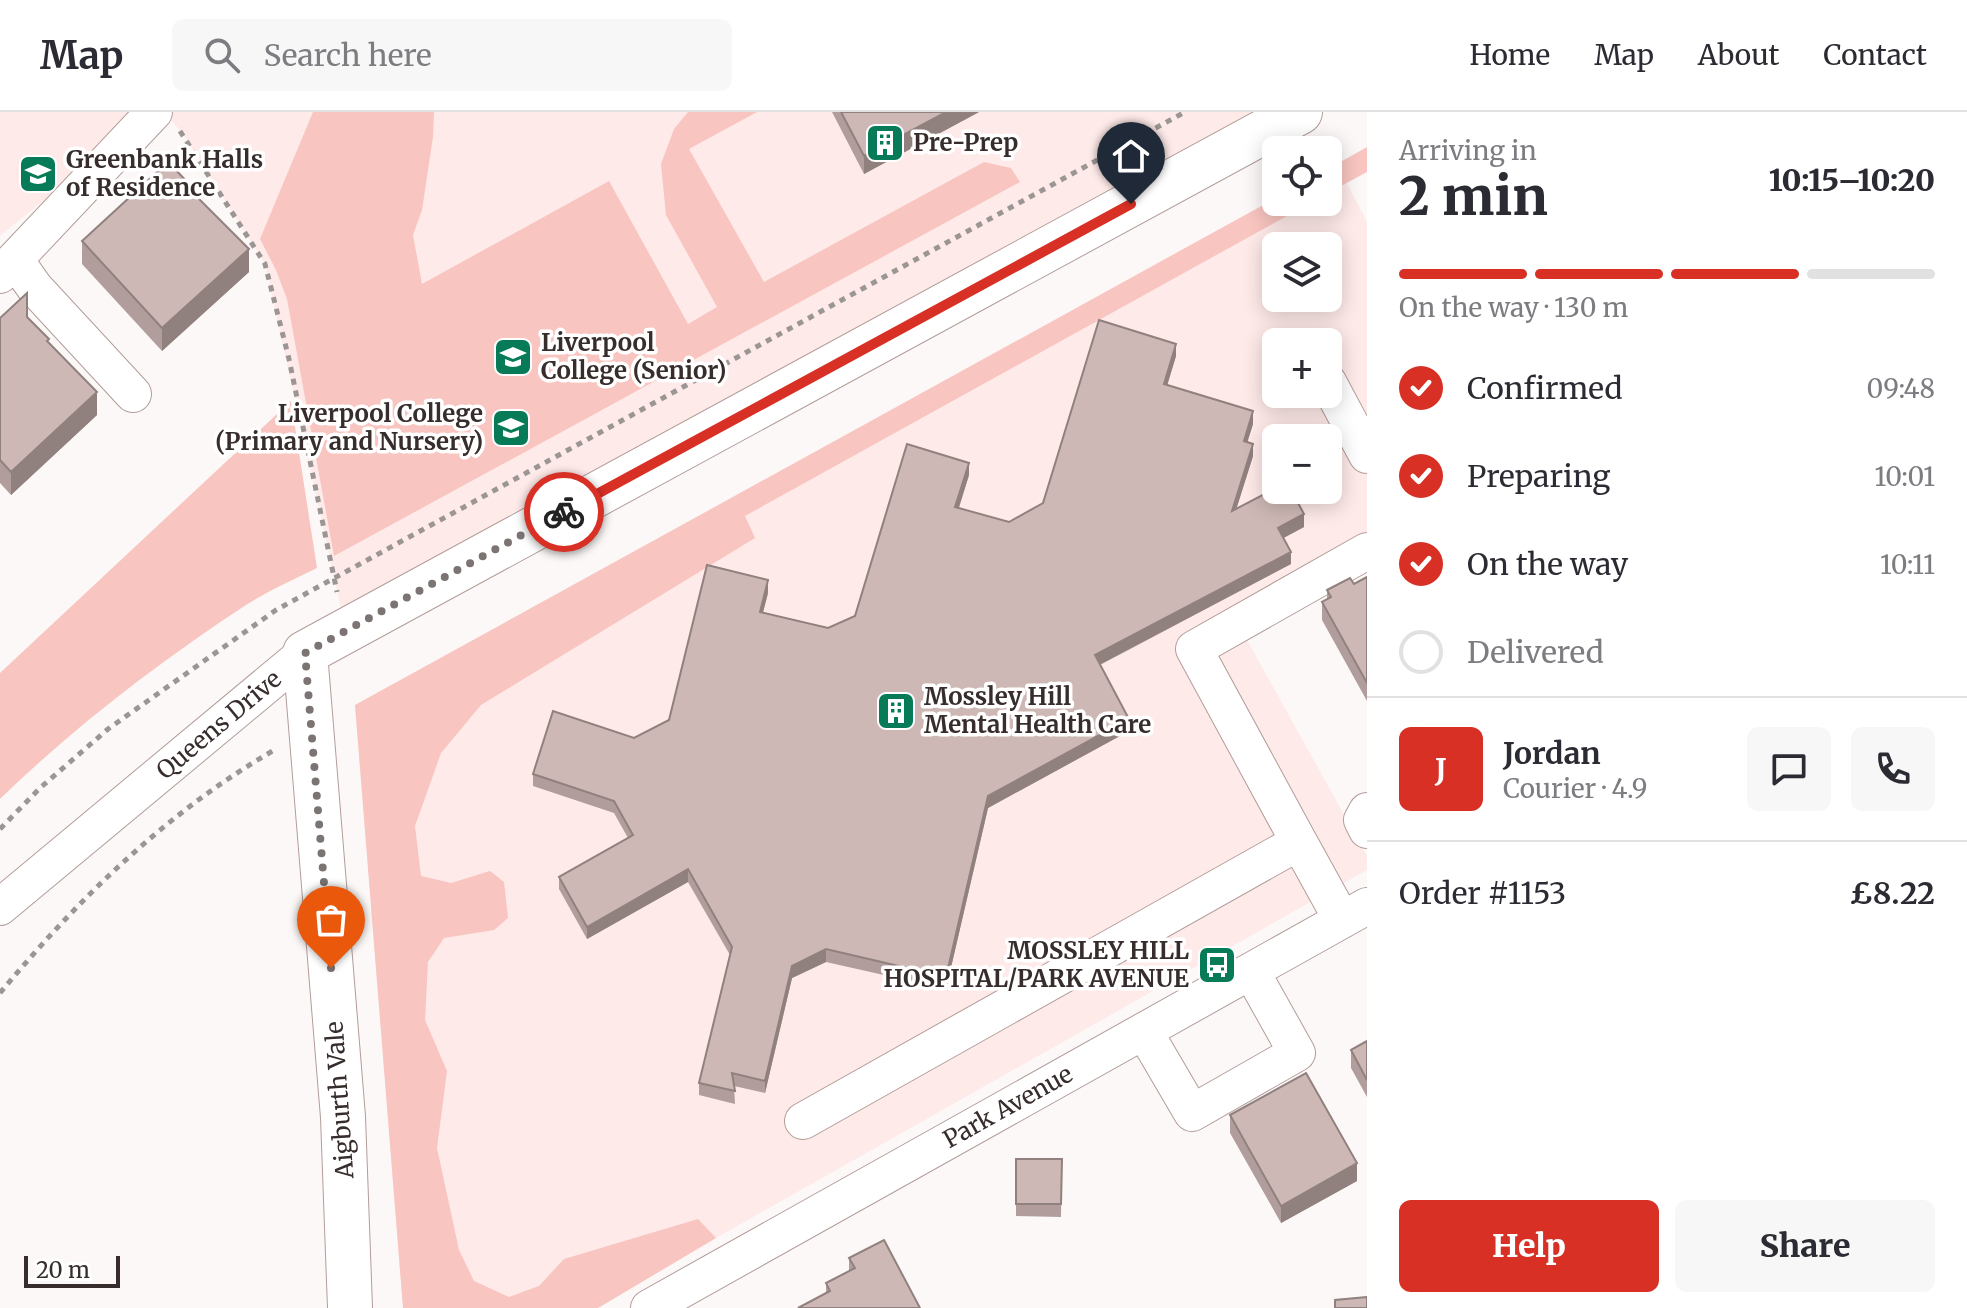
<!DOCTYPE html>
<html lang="en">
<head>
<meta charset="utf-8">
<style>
	body { margin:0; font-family:Merriweather,serif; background:#f7f7f7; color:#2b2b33; height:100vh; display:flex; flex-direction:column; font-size:30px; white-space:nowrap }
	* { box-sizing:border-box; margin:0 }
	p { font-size:26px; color:#7c7c81 }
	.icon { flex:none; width:44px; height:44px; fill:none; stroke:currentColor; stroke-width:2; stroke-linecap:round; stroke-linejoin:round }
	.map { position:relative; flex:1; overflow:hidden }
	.side { display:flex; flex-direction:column; background:#fff; width:600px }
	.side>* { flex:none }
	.tools { position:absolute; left:1262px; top:24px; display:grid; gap:16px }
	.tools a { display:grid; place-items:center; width:80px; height:80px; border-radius:12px; background:#fff; box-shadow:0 4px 20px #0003; font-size:40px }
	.scale { position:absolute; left:24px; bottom:20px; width:96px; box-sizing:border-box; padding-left:8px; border:4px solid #362d2c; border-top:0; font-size:22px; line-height:28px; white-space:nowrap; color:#362d2c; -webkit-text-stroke:6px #fff; paint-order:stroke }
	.pin { position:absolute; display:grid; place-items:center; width:68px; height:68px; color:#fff; margin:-82px -34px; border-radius:50% 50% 50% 0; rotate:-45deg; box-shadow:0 0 8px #0007 }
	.pin .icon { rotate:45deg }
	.courier { position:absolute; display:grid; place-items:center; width:80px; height:80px; margin:-40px; border:6px solid #d93025; border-radius:50%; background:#fff; color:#222; box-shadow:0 2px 10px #0007 }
	.head em { font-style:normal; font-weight:800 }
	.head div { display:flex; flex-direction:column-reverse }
	.head { display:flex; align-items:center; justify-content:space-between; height:136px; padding:0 32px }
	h1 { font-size:52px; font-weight:800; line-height:60px }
	.bar { display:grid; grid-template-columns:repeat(4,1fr); gap:12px 8px; align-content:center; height:96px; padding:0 32px }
	.bar i { height:10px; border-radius:6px; background:#e1e1e2 }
	.bar .on { background:#d93025 }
	.bar p { grid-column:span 4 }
	.line { display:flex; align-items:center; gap:20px; padding:0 32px; border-top:2px solid #e1e1e2 }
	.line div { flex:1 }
	.round { display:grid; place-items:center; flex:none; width:84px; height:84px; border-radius:12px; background:#f7f7f7 }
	ol { padding:0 32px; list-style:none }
	li { display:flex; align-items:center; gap:24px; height:88px }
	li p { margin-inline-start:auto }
	li .icon { padding:8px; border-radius:50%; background:#d93025; color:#fff; stroke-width:4 }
	li:last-child { color:#7c7c81 }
	li i { width:44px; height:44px; border:4px solid #e1e1e2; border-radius:50% }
	.button { display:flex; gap:16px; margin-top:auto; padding:16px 32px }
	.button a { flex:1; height:92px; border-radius:12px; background:#d93025; color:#fff; font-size:32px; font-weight:800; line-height:92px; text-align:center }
	.button a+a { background:#f7f7f7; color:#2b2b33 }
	header { display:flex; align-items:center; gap:48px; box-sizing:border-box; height:112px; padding:0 40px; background:#fff; border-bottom:2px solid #e1e1e2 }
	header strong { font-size:38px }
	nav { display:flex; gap:44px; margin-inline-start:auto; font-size:28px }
	.search { width:560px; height:72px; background:#f7f7f7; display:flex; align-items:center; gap:20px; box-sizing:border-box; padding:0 28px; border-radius:12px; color:#7c7c81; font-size:30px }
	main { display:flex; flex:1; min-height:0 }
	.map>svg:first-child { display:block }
	.built { fill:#feeae8; fill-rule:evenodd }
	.green { fill:#f8c5c0 }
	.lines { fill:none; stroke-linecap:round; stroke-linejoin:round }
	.minor-casing { stroke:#b29d9a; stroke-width:38 }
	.major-casing { stroke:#b29d9a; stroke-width:46 }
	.path { stroke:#9b9594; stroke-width:5; stroke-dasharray:6 6; stroke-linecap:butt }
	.minor { stroke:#fff; stroke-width:36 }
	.major { stroke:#fff; stroke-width:44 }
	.wall { fill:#b19e9c }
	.shaded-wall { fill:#90817f }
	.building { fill:#ceb8b5; stroke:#90817f; stroke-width:2 }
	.done { stroke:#7b7473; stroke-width:8; stroke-dasharray:0 14.4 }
	.route { stroke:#d93025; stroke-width:10 }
	.labels { text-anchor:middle; stroke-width:7; stroke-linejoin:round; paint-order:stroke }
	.poi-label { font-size:24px; font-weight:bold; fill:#362d2c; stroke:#fff; text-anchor:start }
	.street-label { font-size:24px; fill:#362d2c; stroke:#fff }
</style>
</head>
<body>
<header>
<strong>Map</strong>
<div class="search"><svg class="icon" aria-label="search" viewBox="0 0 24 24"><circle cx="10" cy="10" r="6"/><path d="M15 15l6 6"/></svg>Search here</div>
<nav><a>Home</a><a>Map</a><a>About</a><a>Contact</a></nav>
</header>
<main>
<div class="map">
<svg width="1367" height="1196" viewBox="0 0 1367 1196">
	<rect width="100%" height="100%" fill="#fcf8f7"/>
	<path class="built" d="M 0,0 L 152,0 L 0,124 Z
		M 164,0 L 1300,0 L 346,519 L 265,152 L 183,22 Z
		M 1337,52 L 1367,110 L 1367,459 L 1247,528 L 1367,744 L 1367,758 L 716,1126 L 598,1196 L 403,1196 L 355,593 L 1276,86 L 1276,90 L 1328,90 L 1328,57 ZM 1276,134 L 1328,134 L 1328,186 L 1276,186 ZM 1276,230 L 1328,230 L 1328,282 L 1276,282 ZM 1276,326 L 1328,326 L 1328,378 L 1276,378 Z"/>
	<path class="green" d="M 313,0 L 434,0 L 433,25 L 422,98 L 413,123 L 422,172 L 609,69 L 688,212 L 717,195 L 666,103 L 661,52 L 674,17 L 688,0 L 757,0 L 689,37 L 764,170 L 984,50 L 1011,56 L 1020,70 L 334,444 L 287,187 L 276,158 L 260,127 Z
		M 1367,35 L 1367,60 L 1328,81 L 1328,57 Z
		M 1276,86 L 1276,90 L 1312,90 L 745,404 L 755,426 L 481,593 L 441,641 L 415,714 L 421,764 L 451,771 L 490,759 L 504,770 L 508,806 L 494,818 L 444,826 L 428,850 L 425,908 L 447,959 L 437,1036 L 459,1138 L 474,1169 L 509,1185 L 539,1174 L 564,1147 L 698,1107 L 716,1126 L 598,1196 L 403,1196 L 355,593 Z
		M 291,289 L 317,456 C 293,468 268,479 246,493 C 159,550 74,615 0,687 L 0,561 Z"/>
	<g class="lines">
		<g class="minor-casing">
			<path id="minor" d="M 16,149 L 35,176 L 133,282
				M 0,163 L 154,0
				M 1328,270 L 1367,343
				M 1367,699 L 1362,708 L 1367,718
				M 1299,730 L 1194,537 L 1367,439
				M 0,795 L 305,541
				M 1144,919 L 1192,1001 L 1297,941 L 1251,859
				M 803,1009 L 1299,730 L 1342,808
				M 649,1196 L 1367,794"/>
		</g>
		<g class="major-casing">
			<path id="major" d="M 350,1196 L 343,1005 L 305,541 L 1300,0"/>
		</g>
		<path class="path" d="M 180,19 L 265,152 L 289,247 L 337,480
			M 0,717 L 40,676 L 108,617 L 276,498 L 1185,0
			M 0,881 C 79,786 168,699 276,637"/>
		<use href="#minor" class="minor"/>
		<use href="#major" class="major"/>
	</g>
	<path class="wall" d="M 832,0 L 979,0 L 864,62 Z
		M 201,88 L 249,160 L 162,239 L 82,152 L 82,129 Z
		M 27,205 L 49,232 L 97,303 L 11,383 L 0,371 L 0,206 Z
		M 1176,244 L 1167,273 L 1253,312 L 1247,330 L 1253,344 L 1236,397 L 1304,415 L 1283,426 L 1291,452 L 1100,553 L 1129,619 L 988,696 L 946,877 L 826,850 L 792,866 L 765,981 L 734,974 L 735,992 L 699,983 L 699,971 L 730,843 L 688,770 L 587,827 L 559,777 L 559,765 L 628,726 L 614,701 L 533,674 L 533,662 L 634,626 L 669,608 L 768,481 L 763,500 L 828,516 L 855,504 L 969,363 L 959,396 L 1009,410 L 1043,391 Z
		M 1367,465 L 1367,589 L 1322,508 L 1322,490 L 1327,487 L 1327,478 L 1354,472 Z
		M 1367,929 L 1367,985 L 1351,956 L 1351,938 Z
		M 1230,1003 L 1357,1069 L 1281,1111 L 1230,1021 Z
		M 1016,1047 L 1062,1047 L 1061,1105 L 1016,1104 Z
		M 849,1146 L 920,1196 L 826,1181 L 826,1171 L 849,1159 Z"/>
	<path class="shaded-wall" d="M 946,0 L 979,0 L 864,62 L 864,44 Z
		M 249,137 L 249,160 L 162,239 L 162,216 Z
		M 1176,232 L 1176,244 L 1164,284 L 1164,272 Z
		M 97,280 L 97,303 L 11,383 L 11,360 Z
		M 1253,299 L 1253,312 L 1244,341 L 1244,329 Z
		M 1253,332 L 1253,344 L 1232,411 L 1232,399 Z
		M 969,351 L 969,363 L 955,407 L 955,395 Z
		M 1304,402 L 1304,415 L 1278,429 L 1278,416 Z
		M 1291,440 L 1291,452 L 1095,555 L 1095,543 Z
		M 768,468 L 768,481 L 760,512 L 760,500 Z
		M 1129,607 L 1129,619 L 988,696 L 946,877 L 946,865 L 988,684 Z
		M 688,757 L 688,770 L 587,827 L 587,815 Z
		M 826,837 L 826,850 L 792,866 L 765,981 L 765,969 L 792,854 Z
		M 1357,1051 L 1357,1069 L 1281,1111 L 1281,1094 Z"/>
	<path class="building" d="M 841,0 L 946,0 L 864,44 Z
		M 168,50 L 201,84 L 198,86 L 249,137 L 162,216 L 82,129 Z
		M 27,181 L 27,205 L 49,227 L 47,229 L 97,280 L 11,360 L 0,348 L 0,206 Z
		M 1099,208 L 1176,232 L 1164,272 L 1253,299 L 1244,329 L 1253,332 L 1232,399 L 1276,376 L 1276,378 L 1291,378 L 1304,402 L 1278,416 L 1291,440 L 1095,543 L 1129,607 L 988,684 L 946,865 L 826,837 L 792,854 L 765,969 L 732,961 L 735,979 L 699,971 L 732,835 L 688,757 L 587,815 L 559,765 L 633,723 L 614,689 L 533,662 L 553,599 L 634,626 L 669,608 L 707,453 L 768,468 L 760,500 L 828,516 L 855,504 L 907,332 L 969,351 L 955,395 L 1009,410 L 1043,391 Z
		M 1367,465 L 1367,571 L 1322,490 L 1331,485 L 1327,478 L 1350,466 L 1354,472 Z
		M 1367,929 L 1367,968 L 1351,938 Z
		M 1306,961 L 1357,1051 L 1281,1094 L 1230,1003 Z
		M 1016,1047 L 1062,1047 L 1061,1092 L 1016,1092 Z
		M 884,1128 L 920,1196 L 798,1196 L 830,1179 L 826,1171 L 855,1156 L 849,1146 Z
		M 1367,1185 L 1367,1196 L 1335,1196 L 1335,1188 Z"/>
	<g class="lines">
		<path class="done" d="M 331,856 L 305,541 L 564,400"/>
		<path class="route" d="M 564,400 L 1131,92"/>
	</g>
	<defs>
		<g id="building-square" transform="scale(2)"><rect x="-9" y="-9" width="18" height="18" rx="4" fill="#077b57" stroke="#fff"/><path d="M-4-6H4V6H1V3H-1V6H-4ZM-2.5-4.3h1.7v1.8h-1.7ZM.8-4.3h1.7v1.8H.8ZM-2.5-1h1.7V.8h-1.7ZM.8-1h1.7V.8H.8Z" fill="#fff"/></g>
		<g id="university-square" transform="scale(2)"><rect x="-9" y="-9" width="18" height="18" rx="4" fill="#077b57" stroke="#fff"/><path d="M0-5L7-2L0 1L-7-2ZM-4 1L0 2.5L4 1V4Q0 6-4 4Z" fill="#fff"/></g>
		<g id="school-square" transform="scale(2)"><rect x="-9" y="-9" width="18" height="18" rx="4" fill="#077b57" stroke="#fff"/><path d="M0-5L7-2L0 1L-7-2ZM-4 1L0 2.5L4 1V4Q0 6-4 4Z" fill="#fff"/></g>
		<g id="bus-square" transform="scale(2)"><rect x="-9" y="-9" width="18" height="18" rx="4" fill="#077b57" stroke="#fff"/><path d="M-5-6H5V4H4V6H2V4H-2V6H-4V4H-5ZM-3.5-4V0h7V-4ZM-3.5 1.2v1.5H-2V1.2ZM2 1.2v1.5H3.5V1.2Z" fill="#fff"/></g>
	</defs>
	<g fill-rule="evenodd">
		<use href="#building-square" x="885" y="31"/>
		<use href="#university-square" x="38" y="62"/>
		<use href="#school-square" x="513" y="245"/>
		<use href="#school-square" x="511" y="316"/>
		<use href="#building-square" x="896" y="599"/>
		<use href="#bus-square" x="1217" y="853"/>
	</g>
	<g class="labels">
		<g class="poi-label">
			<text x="913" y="39">Pre-Prep</text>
			<text x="66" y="56">Greenbank Halls<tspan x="66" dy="28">of Residence</tspan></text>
			<text x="541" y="239">Liverpool<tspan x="541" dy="28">College (Senior)</tspan></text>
			<text x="483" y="310" text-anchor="end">Liverpool College<tspan x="483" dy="28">(Primary and Nursery)</tspan></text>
			<text x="924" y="593">Mossley Hill<tspan x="924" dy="28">Mental Health Care</tspan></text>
			<text x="1189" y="847" text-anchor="end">MOSSLEY HILL<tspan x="1189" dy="28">HOSPITAL/PARK AVENUE</tspan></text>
		</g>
		<g class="street-label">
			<text transform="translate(219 613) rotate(-40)" y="8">Queens Drive</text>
			<text transform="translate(340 988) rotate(-94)" y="8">Aigburth Vale</text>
			<text transform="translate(1008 995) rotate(-29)" y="8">Park Avenue</text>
		</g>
	</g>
</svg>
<div class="tools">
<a><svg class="icon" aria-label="locate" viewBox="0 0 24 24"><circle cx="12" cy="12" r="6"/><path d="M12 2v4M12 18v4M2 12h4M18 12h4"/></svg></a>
<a><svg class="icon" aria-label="layers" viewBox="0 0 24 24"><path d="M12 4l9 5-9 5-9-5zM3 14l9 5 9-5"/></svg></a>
<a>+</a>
<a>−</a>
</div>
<div class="scale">20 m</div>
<div class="pin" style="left:331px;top:856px;background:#ea580c"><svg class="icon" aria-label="bag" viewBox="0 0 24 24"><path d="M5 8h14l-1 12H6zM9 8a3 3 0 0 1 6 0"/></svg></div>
<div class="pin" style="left:1131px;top:92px;background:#1f2937"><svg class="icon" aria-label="home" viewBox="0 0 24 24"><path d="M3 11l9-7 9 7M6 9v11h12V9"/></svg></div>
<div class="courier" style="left:564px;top:400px"><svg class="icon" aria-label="bike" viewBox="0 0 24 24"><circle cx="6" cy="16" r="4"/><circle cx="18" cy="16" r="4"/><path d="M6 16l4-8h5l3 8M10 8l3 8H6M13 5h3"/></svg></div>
</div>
<section class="side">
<div class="head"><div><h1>2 min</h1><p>Arriving in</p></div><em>10:15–10:20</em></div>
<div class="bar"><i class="on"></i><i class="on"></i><i class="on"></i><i></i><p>On the way · 130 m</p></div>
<ol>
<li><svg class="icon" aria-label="check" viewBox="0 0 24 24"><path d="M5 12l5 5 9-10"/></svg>Confirmed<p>09:48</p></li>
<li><svg class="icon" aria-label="check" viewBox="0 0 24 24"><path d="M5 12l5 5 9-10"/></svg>Preparing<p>10:01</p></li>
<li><svg class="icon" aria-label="check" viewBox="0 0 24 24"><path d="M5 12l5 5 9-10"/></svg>On the way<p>10:11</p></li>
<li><i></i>Delivered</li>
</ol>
<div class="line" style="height:144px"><b class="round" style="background:#d93025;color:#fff">J</b><div><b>Jordan</b><p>Courier · 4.9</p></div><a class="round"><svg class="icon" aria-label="chat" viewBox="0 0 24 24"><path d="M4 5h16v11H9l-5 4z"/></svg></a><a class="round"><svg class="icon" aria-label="phone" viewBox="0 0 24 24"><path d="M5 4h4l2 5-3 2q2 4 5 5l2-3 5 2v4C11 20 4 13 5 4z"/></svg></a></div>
<div class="line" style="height:104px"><div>Order #1153</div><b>£8.22</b></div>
<div class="button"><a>Help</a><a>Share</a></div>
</section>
</main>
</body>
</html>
